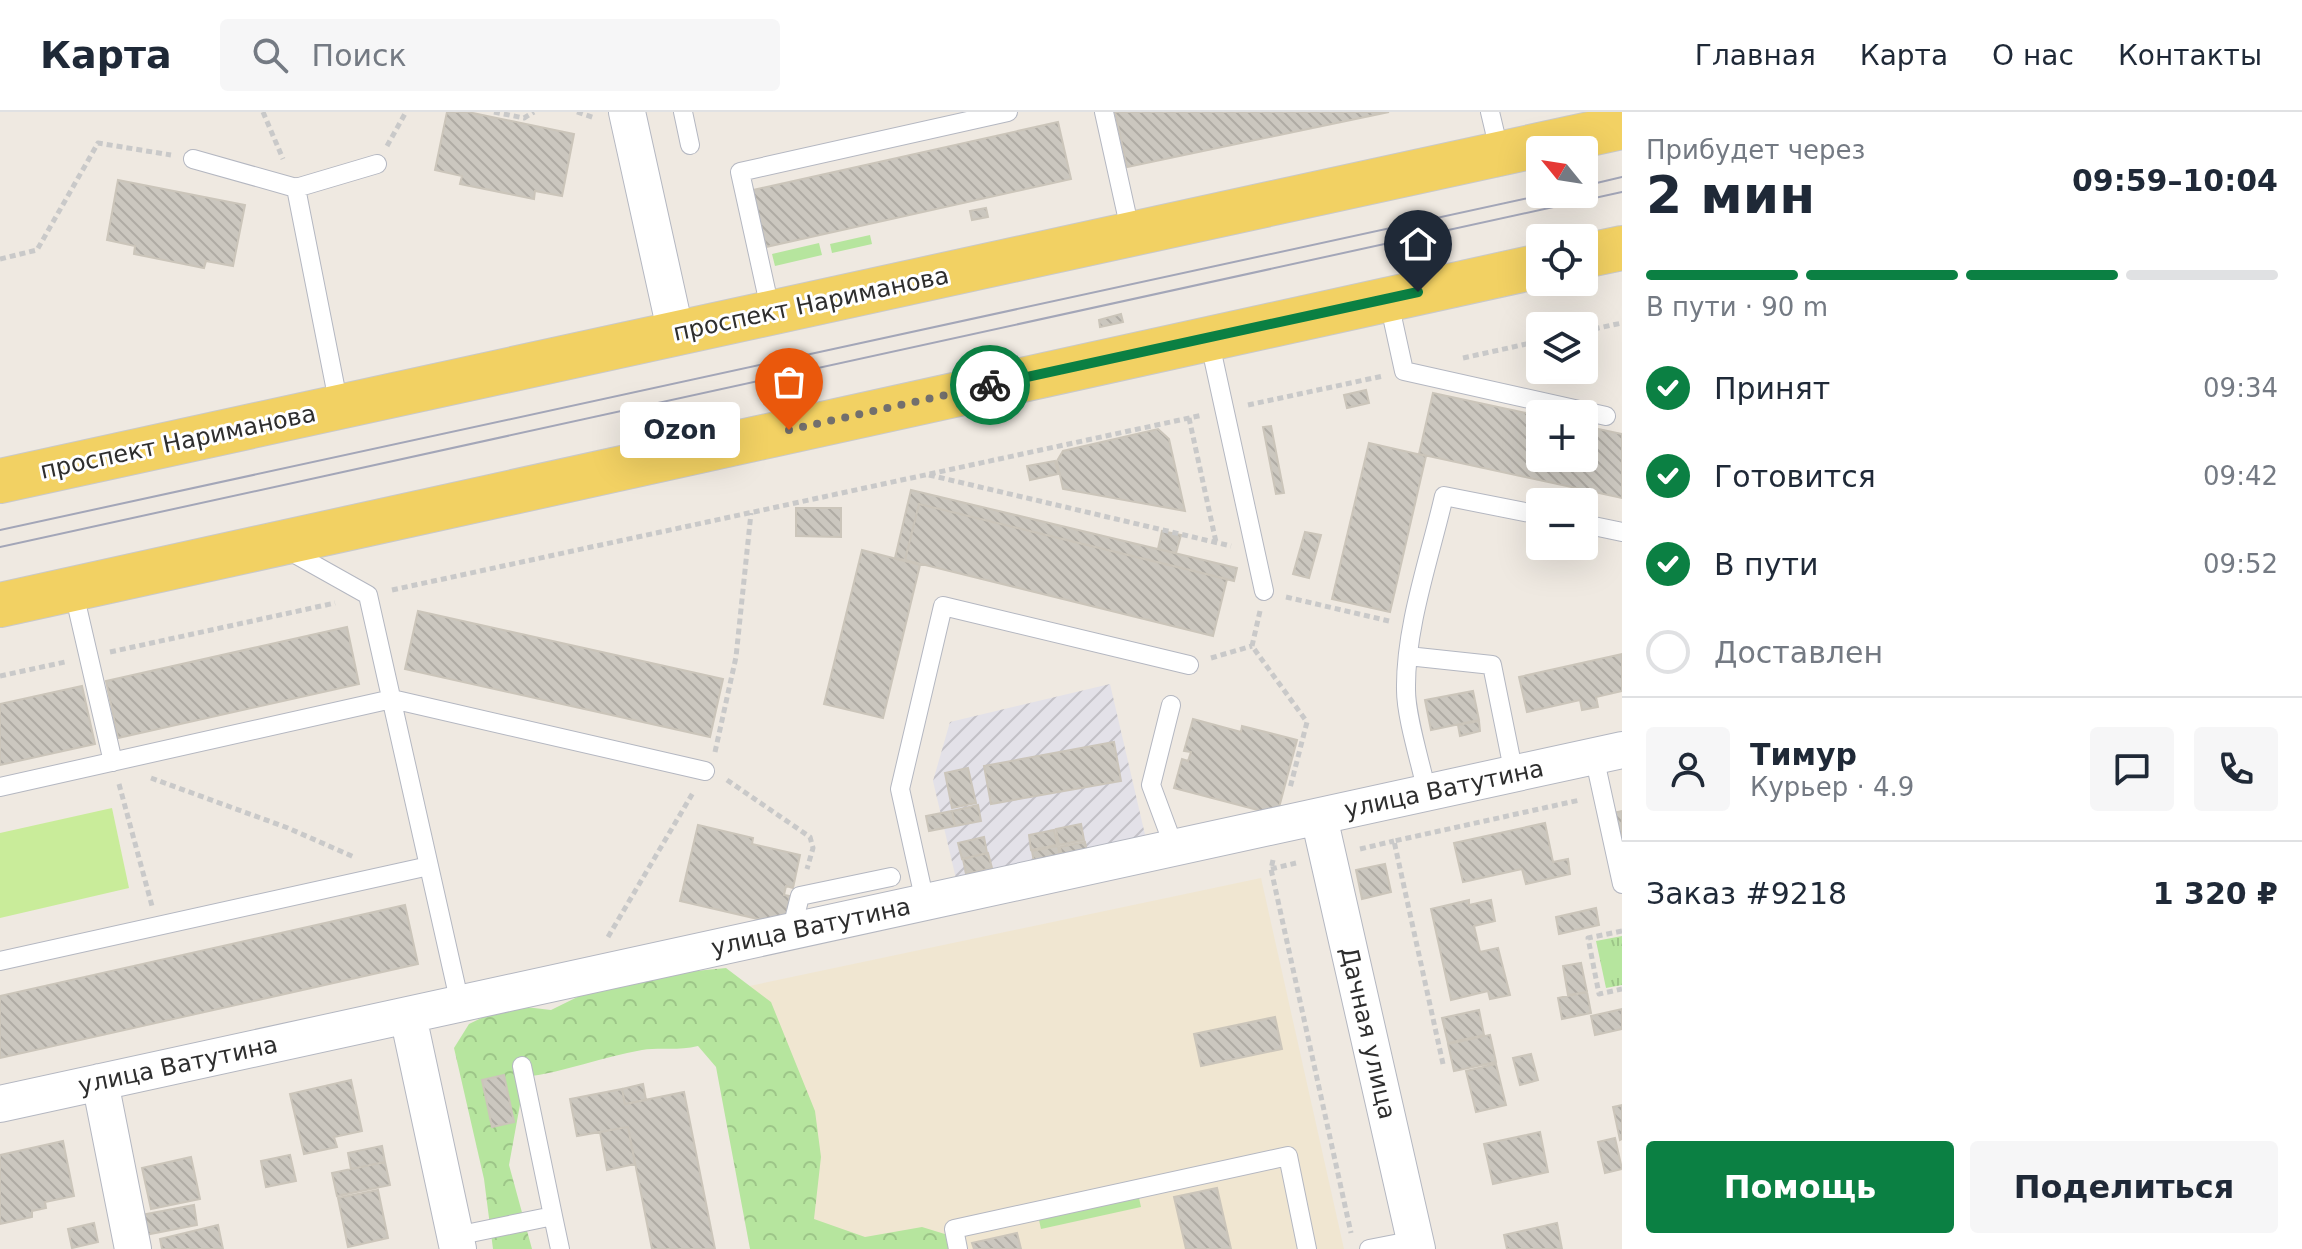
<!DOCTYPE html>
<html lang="ru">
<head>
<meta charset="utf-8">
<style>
	body { margin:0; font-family:"DejaVu Sans",sans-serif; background:#f6f6f7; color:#1f2937; height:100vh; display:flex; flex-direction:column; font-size:30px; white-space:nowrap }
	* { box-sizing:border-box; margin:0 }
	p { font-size:26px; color:#747a83 }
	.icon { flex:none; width:44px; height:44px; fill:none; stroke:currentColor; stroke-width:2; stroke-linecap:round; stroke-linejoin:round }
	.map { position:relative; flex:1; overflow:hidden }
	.sheet { display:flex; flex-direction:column; background:#fff; width:680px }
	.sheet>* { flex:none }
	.needle { width:52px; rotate:300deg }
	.tools { position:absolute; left:1526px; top:24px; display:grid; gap:16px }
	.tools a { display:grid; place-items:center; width:72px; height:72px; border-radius:8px; background:#fff; box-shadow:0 8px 32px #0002; font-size:40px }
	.pin { position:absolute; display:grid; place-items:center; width:68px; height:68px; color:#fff; margin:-82px -34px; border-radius:50% 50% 50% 0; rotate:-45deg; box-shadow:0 0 8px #0007 }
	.pin .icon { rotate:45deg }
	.courier { position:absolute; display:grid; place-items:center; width:80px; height:80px; margin:-40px; border:6px solid #0b8043; border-radius:50%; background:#fff; color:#222; box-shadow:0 2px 10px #0007 }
	.bubble { position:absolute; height:56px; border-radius:8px; background:#fff; box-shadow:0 8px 32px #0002; font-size:26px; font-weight:800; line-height:56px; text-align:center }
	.head em { font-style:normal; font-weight:800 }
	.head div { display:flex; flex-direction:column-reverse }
	.head { display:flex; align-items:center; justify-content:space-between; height:136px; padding:0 24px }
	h1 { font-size:52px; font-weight:800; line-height:60px }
	.bar { display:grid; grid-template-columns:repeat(4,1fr); gap:12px 8px; align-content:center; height:96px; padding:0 24px }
	.bar i { height:10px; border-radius:6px; background:#e0e1e3 }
	.bar .active { background:#0b8043 }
	.bar p { grid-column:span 4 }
	.line { display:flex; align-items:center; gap:20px; padding:0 24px; border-top:2px solid #e0e1e3 }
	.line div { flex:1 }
	.round { display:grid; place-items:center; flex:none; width:84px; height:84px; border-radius:8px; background:#f6f6f7 }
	ol { padding:0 24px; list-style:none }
	li { display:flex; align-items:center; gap:24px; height:88px }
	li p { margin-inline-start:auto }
	li .icon { padding:8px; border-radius:50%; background:#0b8043; color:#fff; stroke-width:4 }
	li:last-child { color:#747a83 }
	li i { width:44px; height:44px; border:4px solid #e0e1e3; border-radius:50% }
	.primary-button { display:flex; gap:16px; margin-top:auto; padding:16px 24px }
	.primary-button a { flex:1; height:92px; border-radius:8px; background:#0b8043; color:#fff; font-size:32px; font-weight:800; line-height:92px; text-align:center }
	.primary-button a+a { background:#f6f6f7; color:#1f2937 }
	header { display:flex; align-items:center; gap:48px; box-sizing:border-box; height:112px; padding:0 40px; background:#fff; border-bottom:2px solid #e0e1e3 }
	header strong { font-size:38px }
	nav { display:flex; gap:44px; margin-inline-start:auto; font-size:28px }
	.search { width:560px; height:72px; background:#f6f6f7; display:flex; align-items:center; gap:20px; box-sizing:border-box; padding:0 28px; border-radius:8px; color:#747a83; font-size:30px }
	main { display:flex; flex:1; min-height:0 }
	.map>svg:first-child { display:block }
	.industrial { fill:url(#industrial-furrows) }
	.education { fill:#f0e6d1 }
	.grass { fill:#b6e59e }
	.forest { fill:url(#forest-crowns) }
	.park { fill:url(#park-tufts) }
	.pitch { fill:#c9ec9a }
	.building { fill:url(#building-back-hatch); stroke:#cbc5ba; stroke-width:2 }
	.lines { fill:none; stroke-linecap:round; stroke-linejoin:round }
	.service-casing { stroke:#b4b7c1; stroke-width:20 }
	.minor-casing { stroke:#b4b7c1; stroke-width:38 }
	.primary-casing { stroke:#c9c9c9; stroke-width:46 }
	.path { stroke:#c9c9c9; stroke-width:5; stroke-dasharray:6 4; stroke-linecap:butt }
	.service { stroke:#fff; stroke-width:18 }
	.minor { stroke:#fff; stroke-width:36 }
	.primary { stroke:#f2d163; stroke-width:44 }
	.tram { stroke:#a3a6b8; stroke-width:2 }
	.done { stroke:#726f6d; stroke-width:8; stroke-dasharray:0 14.4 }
	.route { stroke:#0b8043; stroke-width:10 }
	.labels { text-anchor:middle; stroke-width:6; stroke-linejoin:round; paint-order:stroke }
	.street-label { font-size:24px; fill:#2e2e2e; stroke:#fff }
</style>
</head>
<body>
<header>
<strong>Карта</strong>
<div class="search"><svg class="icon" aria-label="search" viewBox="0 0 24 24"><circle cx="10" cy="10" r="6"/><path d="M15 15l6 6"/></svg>Поиск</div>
<nav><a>Главная</a><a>Карта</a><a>О нас</a><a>Контакты</a></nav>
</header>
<main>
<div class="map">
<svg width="1622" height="1137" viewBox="0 0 1622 1137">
	<defs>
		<pattern id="industrial-furrows" width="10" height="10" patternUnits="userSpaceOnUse" patternTransform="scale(2)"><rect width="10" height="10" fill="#e3e1e8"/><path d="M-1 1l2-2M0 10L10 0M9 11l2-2" fill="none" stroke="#c3c1c7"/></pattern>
		<pattern id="forest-crowns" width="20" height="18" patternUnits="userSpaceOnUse" patternTransform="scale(2)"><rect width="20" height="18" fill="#b6e59e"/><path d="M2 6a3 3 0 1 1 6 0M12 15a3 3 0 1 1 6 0" fill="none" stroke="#9dc588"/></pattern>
		<pattern id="park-tufts" width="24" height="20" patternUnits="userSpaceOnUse" patternTransform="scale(2)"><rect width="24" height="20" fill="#b6e59e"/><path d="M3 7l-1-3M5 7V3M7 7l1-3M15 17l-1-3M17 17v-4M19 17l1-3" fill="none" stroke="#9dc588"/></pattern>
		<pattern id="building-back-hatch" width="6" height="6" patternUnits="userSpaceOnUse" patternTransform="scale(2)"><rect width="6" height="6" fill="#cbc7bf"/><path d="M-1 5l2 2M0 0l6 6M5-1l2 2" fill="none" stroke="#afaba4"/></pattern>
	</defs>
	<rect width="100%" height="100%" fill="#efe9e1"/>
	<path class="industrial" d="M 1110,572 L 1146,727 L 957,771 L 933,669 L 950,610 Z"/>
	<path class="education" d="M 1261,766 L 1344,1137 L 794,1137 L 735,877 Z"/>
	<path class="grass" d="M 870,123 L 872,132 L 832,141 L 830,132 Z
		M 819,131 L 822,143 L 775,154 L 772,142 Z
		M 1139,1086 L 1141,1095 L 1041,1117 L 1039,1108 Z"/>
	<path class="forest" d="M 726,856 L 771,890 L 815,999 L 821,1045 L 814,1107 L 865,1125 L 922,1115 L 948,1123 L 954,1137 L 750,1137 L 716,955 L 698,934 C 679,939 660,935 642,938 C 602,945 565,960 525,965 L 509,1053 L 532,1137 L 493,1137 L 484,1067 L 454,936 L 469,912 L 508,893 L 551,898 L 614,867 Z"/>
	<path class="park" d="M 1622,824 L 1622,873 L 1606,876 L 1596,829 Z"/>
	<path class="pitch" d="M 112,696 L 129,776 L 0,806 L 0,721 Z"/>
	<path class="building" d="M 447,0 L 468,0 L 574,22 L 562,84 L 535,79 L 534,87 L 460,72 L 462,64 L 435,58 Z
		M 1115,0 L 1389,0 L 1127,55 Z
		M 1058,10 L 1071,67 L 766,135 L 753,78 Z
		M 118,68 L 245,93 L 233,154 L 206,149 L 204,156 L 134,142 L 135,134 L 107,128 Z
		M 986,96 L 988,105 L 972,108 L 970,99 Z
		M 1121,202 L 1123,210 L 1100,215 L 1099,208 Z
		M 1366,278 L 1369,291 L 1347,296 L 1344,283 Z
		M 1433,281 L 1540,304 L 1540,346 L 1584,346 L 1584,314 L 1622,322 L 1622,386 L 1419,342 Z
		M 1271,314 L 1284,381 L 1276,382 L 1263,315 Z
		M 1158,317 L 1169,327 L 1185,399 L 1063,377 L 1057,349 L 1063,339 Z
		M 1369,331 L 1426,344 L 1390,500 L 1332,487 Z
		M 1055,349 L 1058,362 L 1030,368 L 1027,354 Z
		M 911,378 L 1237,456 L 1234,469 L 919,392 L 905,448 L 895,446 Z
		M 919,392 L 1227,467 L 1213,524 L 905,448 Z
		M 796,396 L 841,396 L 841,425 L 796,424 Z
		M 1162,419 L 1181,423 L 1176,441 L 1158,437 Z
		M 1305,420 L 1321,423 L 1309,466 L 1293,462 Z
		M 862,438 L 920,453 L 883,606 L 824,592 Z
		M 418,499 L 723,567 L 710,625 L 405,557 Z
		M 347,515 L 359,572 L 118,626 L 106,569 Z
		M 1622,542 L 1622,579 L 1596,585 L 1598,595 L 1582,598 L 1580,588 L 1527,600 L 1519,565 Z
		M 82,574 L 95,632 L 0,653 L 0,592 Z
		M 1473,579 L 1479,608 L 1431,618 L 1425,588 Z
		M 1193,607 L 1241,620 L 1242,614 L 1297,628 L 1277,703 L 1174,676 L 1182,647 L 1188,649 L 1191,640 L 1184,639 Z
		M 1479,609 L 1480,619 L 1460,624 L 1458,613 Z
		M 1114,630 L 1121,669 L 991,692 L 984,654 Z
		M 968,656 L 976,691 L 952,696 L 945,661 Z
		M 978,693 L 981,709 L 955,714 L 952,699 Z
		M 952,699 L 955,714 L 929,719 L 926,704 Z
		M 1622,699 L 1622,745 L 1613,701 Z
		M 1545,711 L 1553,750 L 1568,747 L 1570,762 L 1526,772 L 1522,757 L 1463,770 L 1454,731 Z
		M 1081,712 L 1084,728 L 1059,733 L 1056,717 Z
		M 698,713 L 753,726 L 752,732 L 800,743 L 793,776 L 786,774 L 784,783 L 790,784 L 784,813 L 680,789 Z
		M 1054,718 L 1057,733 L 1031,738 L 1029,723 Z
		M 984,725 L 987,741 L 962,747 L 958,731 Z
		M 1085,730 L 1088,745 L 1063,750 L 1060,735 Z
		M 1058,734 L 1061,750 L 1035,755 L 1032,739 Z
		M 988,741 L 992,756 L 966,762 L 963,747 Z
		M 1385,752 L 1391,780 L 1362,787 L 1356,758 Z
		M 1469,788 L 1469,793 L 1491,788 L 1495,809 L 1474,814 L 1480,840 L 1498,836 L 1510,883 L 1490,887 L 1488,879 L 1451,888 L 1431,797 Z
		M 405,793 L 418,852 L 0,946 L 0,884 Z
		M 1596,796 L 1599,813 L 1559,822 L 1556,805 Z
		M 1581,851 L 1587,880 L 1568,883 L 1563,854 Z
		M 1587,880 L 1591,901 L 1562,907 L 1558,886 Z
		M 1622,897 L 1622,917 L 1595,923 L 1591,904 Z
		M 1479,898 L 1484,923 L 1448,931 L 1442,906 Z
		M 1275,905 L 1282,937 L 1201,954 L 1194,922 Z
		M 1490,923 L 1496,950 L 1454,959 L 1448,932 Z
		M 1531,942 L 1538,968 L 1520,973 L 1513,946 Z
		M 1496,952 L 1506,993 L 1476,1000 L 1466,959 Z
		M 504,963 L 514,1010 L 492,1015 L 482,968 Z
		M 351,968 L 362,1019 L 334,1025 L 337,1035 L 304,1042 L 290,982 Z
		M 643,972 L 646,988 L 625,992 L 622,977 Z
		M 622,977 L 625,992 L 684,980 L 715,1137 L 652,1137 L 628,1015 L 577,1024 L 570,987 Z
		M 1622,993 L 1622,1027 L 1620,1028 L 1613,995 Z
		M 628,1015 L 635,1052 L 607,1058 L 600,1020 Z
		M 1540,1020 L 1548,1060 L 1493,1072 L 1484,1032 Z
		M 1615,1026 L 1622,1057 L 1605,1061 L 1598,1030 Z
		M 63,1029 L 74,1084 L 45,1090 L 46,1096 L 32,1099 L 32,1105 L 0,1112 L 0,1043 Z
		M 382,1034 L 385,1050 L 351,1057 L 348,1041 Z
		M 290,1043 L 296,1069 L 266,1075 L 261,1049 Z
		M 191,1045 L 200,1087 L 151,1097 L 142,1056 Z
		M 385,1050 L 390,1073 L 337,1084 L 332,1061 Z
		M 1217,1076 L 1231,1137 L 1186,1137 L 1174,1085 Z
		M 378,1078 L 388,1126 L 348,1135 L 338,1086 Z
		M 194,1093 L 197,1113 L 145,1123 L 141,1103 Z
		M 94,1111 L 98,1130 L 72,1136 L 68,1117 Z
		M 1557,1111 L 1562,1137 L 1507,1137 L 1504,1123 Z
		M 218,1113 L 223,1137 L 162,1137 L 160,1127 Z
		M 1017,1121 L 1021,1137 L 974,1137 L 972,1131 Z"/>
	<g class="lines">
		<g class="service-casing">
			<path id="service" d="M 683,0 L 690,33
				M 1104,0 L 1131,122
				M 1490,0 L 1500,42
				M 193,47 L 296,76
				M 1388,186 L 1404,259 L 1606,304
				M 771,201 L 740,60 L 1008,0
				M 1209,227 L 1264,479
				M 339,294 L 296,76 L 377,52
				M 1584,412 L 1622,420
				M 286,437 L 368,483 L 460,892
				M 73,477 L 113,650
				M 1408,544 L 1492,553 L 1514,662
				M 1171,593 L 1151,673 L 1174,735
				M 1594,644 L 1622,772
				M 0,675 L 392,587 L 705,659
				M 1427,681 C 1421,652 1406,605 1406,578 C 1405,515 1430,445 1444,384 L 1540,403
				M 925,790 L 900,677 L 943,494 L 1189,553
				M 791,820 L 800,784 L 891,765
				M 0,849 L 429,754
				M 553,1104 L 560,1137
				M 456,1124 L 553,1104 L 522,954
				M 958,1137 L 954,1117 L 1288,1044 L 1307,1137
				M 1369,1137 L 1415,1128"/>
		</g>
		<g class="minor-casing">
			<path id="minor" d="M 627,0 L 676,222
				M 1319,705 L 1417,1137
				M 408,904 L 458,1137
				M 100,970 L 133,1137
				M 0,992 L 1622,638"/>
		</g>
		<g class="primary-casing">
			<path id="primary" d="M 1584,144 L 1622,136
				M 0,369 L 1622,15
				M 0,493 L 1540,154"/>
		</g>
		<path class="path" d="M 263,0 L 283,47
			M 494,0 L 524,6 L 534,0
			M 577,0 L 595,6
			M 387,34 L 406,0
			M 0,147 L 37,138 L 98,31 L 171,43
			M 1584,219 L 1622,211
			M 1463,246 L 1540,229
			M 1248,293 L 1383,264
			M 1189,306 L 1216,430
			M 929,363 L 1231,434
			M 392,478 L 1203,303
			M 1286,485 L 1389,509
			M 1260,499 L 1252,534 L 1307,610 L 1290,676
			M 110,540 L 335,491
			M 1211,546 L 1252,534
			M 0,564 L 65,550
			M 715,640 L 736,545 L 751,401
			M 151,666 L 288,716 L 354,745
			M 727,668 L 810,725 L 813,736 L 807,757
			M 119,672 L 152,794
			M 1360,737 L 1394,729
			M 1273,748 L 1271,757 L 1351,1121
			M 1271,757 L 1296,751
			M 1622,819 L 1588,826 L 1599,882 L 1622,877
			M 608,825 L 694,679
			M 1443,952 L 1394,729 L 1580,688"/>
		<use href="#service" class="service"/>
		<use href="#minor" class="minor"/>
		<use href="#primary" class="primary"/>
		<path class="tram" d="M 1584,74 L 1622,65
			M 0,418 L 1547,82
			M 0,435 L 1622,80"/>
	</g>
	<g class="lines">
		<path class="done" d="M 789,318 L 990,273"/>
		<path class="route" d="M 990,273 L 1418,180"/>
	</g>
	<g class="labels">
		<g class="street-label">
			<text transform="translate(811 192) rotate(-12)" y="8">проспект Нариманова</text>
			<text transform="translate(178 330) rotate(-12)" y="8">проспект Нариманова</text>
			<text transform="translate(1444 677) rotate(-12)" y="8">улица Ватутина</text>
			<text transform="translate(811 815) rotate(-12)" y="8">улица Ватутина</text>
			<text transform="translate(1368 921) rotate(77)" y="8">Дачная улица</text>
			<text transform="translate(178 953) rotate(-12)" y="8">улица Ватутина</text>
		</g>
	</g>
</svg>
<div class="tools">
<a><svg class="needle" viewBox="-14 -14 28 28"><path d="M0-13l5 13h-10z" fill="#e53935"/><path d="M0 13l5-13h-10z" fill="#747a83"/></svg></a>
<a><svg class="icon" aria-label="locate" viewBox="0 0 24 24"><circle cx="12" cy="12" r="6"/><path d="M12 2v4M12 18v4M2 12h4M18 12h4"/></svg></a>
<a><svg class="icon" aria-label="layers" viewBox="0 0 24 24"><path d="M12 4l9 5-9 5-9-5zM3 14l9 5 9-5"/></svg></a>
<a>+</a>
<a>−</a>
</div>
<div class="pin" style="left:789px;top:318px;background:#ea580c"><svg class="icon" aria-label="bag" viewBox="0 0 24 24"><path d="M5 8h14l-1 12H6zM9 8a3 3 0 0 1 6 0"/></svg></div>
<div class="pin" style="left:1418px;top:180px;background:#1f2937"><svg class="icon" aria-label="home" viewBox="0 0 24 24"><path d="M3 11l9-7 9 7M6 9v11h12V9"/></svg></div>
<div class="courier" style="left:990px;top:273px"><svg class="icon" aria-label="bike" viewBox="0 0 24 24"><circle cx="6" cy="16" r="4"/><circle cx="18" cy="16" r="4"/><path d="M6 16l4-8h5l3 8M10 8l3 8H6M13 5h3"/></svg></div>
<div class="bubble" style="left:620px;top:290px;width:120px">Ozon</div>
</div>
<section class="sheet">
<div class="head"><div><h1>2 мин</h1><p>Прибудет через</p></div><em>09:59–10:04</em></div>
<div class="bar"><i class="active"></i><i class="active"></i><i class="active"></i><i></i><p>В пути · 90 m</p></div>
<ol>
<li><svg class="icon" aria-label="check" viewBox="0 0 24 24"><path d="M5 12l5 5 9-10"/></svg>Принят<p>09:34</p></li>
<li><svg class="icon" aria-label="check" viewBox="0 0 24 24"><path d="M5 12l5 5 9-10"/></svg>Готовится<p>09:42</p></li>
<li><svg class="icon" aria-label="check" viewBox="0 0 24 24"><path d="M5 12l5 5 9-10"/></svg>В пути<p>09:52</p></li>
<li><i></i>Доставлен</li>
</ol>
<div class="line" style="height:144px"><a class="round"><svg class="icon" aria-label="person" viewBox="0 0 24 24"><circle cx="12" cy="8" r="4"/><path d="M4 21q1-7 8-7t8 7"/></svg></a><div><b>Тимур</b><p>Курьер · 4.9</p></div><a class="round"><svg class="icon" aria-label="chat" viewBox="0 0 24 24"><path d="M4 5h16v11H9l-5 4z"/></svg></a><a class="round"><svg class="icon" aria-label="phone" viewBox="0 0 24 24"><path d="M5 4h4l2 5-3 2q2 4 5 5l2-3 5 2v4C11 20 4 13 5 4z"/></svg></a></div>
<div class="line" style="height:104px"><div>Заказ #9218</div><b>1 320 ₽</b></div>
<div class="primary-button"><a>Помощь</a><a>Поделиться</a></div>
</section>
</main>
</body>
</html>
